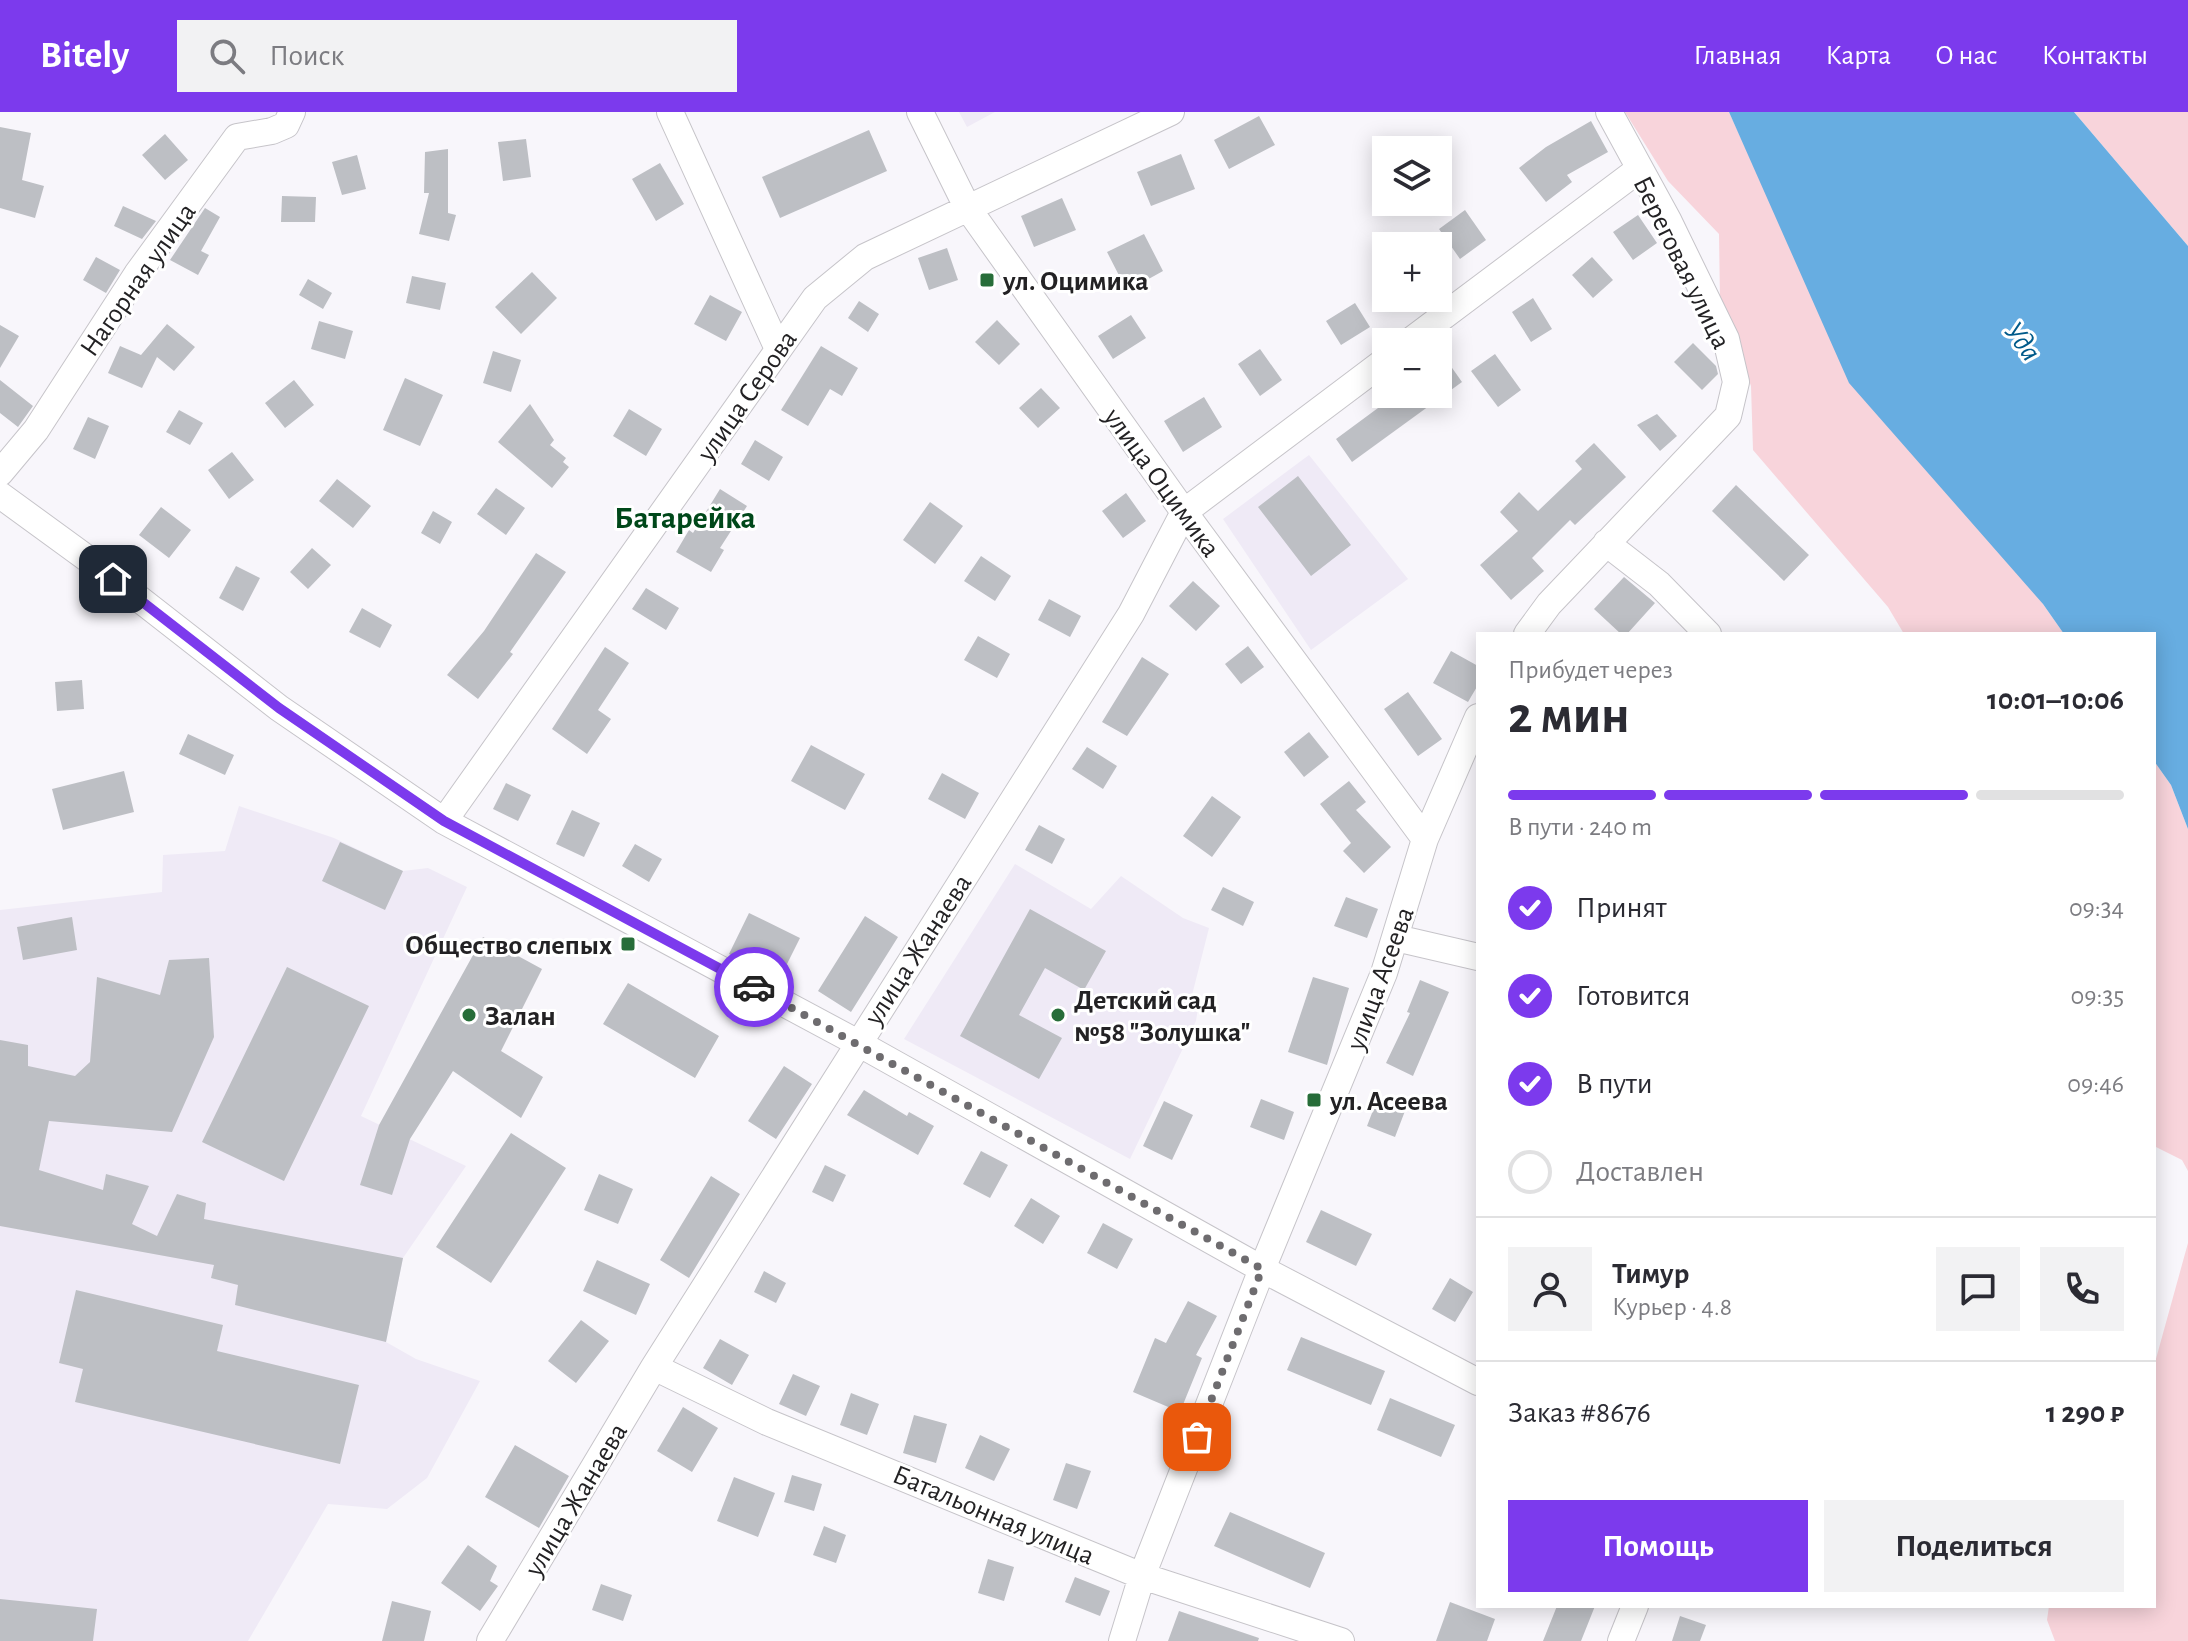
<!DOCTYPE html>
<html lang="ru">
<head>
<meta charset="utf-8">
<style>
	body { margin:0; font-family:"Alegreya Sans",sans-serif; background:#f2f2f3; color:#2b2b33; height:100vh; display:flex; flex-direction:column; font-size:30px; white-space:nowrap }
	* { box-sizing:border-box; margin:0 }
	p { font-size:26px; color:#7c7c81 }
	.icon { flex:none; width:44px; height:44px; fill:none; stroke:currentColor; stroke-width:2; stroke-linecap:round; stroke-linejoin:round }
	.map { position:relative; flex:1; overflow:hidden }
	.side { position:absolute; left:1476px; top:520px; width:680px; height:976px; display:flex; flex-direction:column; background:#fff; border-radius:0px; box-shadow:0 4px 20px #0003 }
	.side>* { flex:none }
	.buttons { position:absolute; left:1372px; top:24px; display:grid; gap:16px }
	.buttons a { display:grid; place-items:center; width:80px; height:80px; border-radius:0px; background:#fff; box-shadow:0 4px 20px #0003; font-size:40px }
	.pin { position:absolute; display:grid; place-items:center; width:68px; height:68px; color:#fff; margin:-34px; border-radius:16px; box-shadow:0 4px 12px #0006 }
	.courier { position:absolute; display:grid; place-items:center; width:80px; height:80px; margin:-40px; border:6px solid #7c3aed; border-radius:50%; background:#fff; color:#222; box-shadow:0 2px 10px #0007 }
	.summary em { font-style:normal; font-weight:700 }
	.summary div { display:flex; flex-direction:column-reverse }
	.summary { display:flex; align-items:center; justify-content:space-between; height:136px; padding:0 32px }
	h1 { font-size:52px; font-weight:700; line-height:60px }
	.bar { display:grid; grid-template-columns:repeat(4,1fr); gap:12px 8px; align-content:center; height:96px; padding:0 32px }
	.bar i { height:10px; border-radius:6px; background:#e1e1e2 }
	.bar .current { background:#7c3aed }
	.bar p { grid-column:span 4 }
	.line { display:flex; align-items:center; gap:20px; padding:0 32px; border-top:2px solid #e1e1e2 }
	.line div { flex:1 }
	.round { display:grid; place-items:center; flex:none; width:84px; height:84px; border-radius:0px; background:#f2f2f3 }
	ol { padding:0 32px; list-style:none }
	li { display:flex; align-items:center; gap:24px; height:88px }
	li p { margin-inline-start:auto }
	li .icon { padding:8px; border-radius:50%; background:#7c3aed; color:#fff; stroke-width:4 }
	li:last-child { color:#7c7c81 }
	li i { width:44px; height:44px; border:4px solid #e1e1e2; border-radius:50% }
	.action { display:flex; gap:16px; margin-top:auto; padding:16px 32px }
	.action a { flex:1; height:92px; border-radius:0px; background:#7c3aed; color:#fff; font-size:32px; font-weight:700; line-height:92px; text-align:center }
	.action a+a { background:#f2f2f3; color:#2b2b33 }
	header { display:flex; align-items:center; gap:48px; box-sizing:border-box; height:112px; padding:0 40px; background:#7c3aed; color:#fff }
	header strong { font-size:38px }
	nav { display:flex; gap:44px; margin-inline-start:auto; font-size:28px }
	.search { width:560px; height:72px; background:#f2f2f3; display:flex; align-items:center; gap:20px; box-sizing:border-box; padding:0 28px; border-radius:0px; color:#7c7c81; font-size:30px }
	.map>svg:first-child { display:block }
	.built { fill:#efeaf6 }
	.green { fill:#f8d4db }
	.water { fill:#67ade1 }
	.building { fill:#bdbfc4 }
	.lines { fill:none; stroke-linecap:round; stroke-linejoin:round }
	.minor-casing { stroke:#c6c4c9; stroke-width:28 }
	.minor { stroke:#fff; stroke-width:26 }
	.done { stroke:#6e6c6f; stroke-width:8; stroke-dasharray:0 14.4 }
	.route { stroke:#7c3aed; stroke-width:10 }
	.poi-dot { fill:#276d39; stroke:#fff; stroke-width:3 }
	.labels { text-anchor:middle; stroke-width:6; stroke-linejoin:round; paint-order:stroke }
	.street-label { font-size:28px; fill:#232224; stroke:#fff }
	.poi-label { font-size:28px; font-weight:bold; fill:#232224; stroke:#fff; text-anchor:start }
	.water-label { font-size:30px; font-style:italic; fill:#005a8a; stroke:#fff }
	.quarter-label { font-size:32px; font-weight:bold; fill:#00481a; stroke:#fff }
</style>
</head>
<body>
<header>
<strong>Bitely</strong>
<div class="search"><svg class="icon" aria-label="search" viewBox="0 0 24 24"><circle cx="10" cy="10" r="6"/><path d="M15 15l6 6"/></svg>Поиск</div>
<nav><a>Главная</a><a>Карта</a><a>О нас</a><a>Контакты</a></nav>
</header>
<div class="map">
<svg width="2188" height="1529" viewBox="0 0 2188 1529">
	<rect width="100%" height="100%" fill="#f8f6fb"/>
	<path class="built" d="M 959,0 L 995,0 L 967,15 Z
		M 1309,343 L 1408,467 L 1311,538 L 1223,407 Z
		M 239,694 L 334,726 L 403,759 L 428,756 L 467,775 L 361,1004 L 466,1054 L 403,1146 L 386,1230 L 416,1247 L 480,1269 L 427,1366 L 387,1397 L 328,1392 L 248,1529 L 0,1529 L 0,798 L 162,780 L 163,743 L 225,739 Z
		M 1015,752 L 1091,797 L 1121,764 L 1183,806 L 1209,816 L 1189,895 L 1198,896 L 1196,909 L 1130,1047 L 904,927 Z"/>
	<path class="green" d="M 1625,0 L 1729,0 L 1786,125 L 2064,522 L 1904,522 L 1888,495 L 1753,338 L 1751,274 L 1720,189 L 1719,122 L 1668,69 Z
		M 2074,0 L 2188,0 L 2188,134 Z
		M 2154,649 L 2171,673 L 2188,717 L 2188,1059 L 2182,1048 L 2154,1034 Z
		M 2188,1131 L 2188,1529 L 2055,1529 L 2047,1508 L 2049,1494 L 2154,1494 L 2154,1254 Z"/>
	<path class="water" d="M 1729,0 L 2074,0 L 2188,134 L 2188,717 L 2171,673 L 2154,649 L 2154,522 L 2064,522 L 2043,492 L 1849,271 Z"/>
	<path class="building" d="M 1259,4 L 1275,33 L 1229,57 L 1214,28 Z
		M 1591,9 L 1608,40 L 1567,63 L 1572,70 L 1546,90 L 1519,56 L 1546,35 Z
		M 0,15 L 31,21 L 22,68 L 44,74 L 35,106 L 0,96 Z
		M 869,18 L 887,59 L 780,106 L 762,65 Z
		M 165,22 L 188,48 L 165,68 L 142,43 Z
		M 526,27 L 531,65 L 503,69 L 498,30 Z
		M 448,37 L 448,101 L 456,103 L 449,129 L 419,122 L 429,81 L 424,81 L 425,40 Z
		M 1181,42 L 1195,77 L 1151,94 L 1137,60 Z
		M 357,43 L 366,77 L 342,83 L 332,50 Z
		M 660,51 L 684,92 L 656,109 L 632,67 Z
		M 282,84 L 316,85 L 315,110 L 281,110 Z
		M 1062,86 L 1076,118 L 1034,135 L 1021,104 Z
		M 123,94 L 156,109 L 142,127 L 114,114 Z
		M 205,96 L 220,105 L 201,139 L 209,143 L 198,163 L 170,148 Z
		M 1465,98 L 1486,128 L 1460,147 L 1439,117 Z
		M 1638,103 L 1657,131 L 1633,148 L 1613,120 Z
		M 1144,122 L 1163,159 L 1127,179 L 1107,140 Z
		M 947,136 L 958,168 L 929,178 L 918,146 Z
		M 96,145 L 120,158 L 106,181 L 83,168 Z
		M 1592,145 L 1613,168 L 1593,186 L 1572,163 Z
		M 532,160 L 557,186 L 521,222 L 495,195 Z
		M 412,164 L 446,171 L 440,198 L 406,191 Z
		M 308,167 L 332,181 L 323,197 L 299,183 Z
		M 710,183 L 742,200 L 726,229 L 694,212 Z
		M 1533,186 L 1552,217 L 1531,230 L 1512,200 Z
		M 859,189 L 879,202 L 868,220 L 848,206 Z
		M 1355,191 L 1370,215 L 1341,233 L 1326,209 Z
		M 1131,203 L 1146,226 L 1113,247 L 1098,224 Z
		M 997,208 L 1020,232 L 999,253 L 975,230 Z
		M 319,209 L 353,219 L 345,247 L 311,237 Z
		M 167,212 L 195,235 L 174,259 L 157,245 L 142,276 L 108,261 L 120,234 L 141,243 Z
		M 0,213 L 19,224 L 0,256 Z
		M 1693,231 L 1716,254 L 1718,262 L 1702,278 L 1674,250 Z
		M 821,234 L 858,256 L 842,284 L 830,277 L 808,314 L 781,298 Z
		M 1438,236 L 1462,270 L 1352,350 L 1336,327 L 1397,282 L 1438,282 Z
		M 1260,237 L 1282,268 L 1260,284 L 1238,252 Z
		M 493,239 L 521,248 L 511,280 L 483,271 Z
		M 1495,242 L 1521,278 L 1498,295 L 1471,259 Z
		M 405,266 L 443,283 L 420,334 L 383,318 Z
		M 0,268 L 33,294 L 18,315 L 0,301 Z
		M 294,268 L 314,293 L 285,316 L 265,291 Z
		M 1041,276 L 1060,296 L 1038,316 L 1019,296 Z
		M 1204,285 L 1222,315 L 1183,340 L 1164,309 Z
		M 530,292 L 554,328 L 550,333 L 566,346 L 563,350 L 569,355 L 552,376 L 498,330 Z
		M 629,297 L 662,317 L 646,344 L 613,324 Z
		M 179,298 L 203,311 L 190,333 L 166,320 Z
		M 1657,302 L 1677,324 L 1660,339 L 1637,313 Z
		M 88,305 L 109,314 L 95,347 L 73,337 Z
		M 755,328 L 783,345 L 769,369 L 741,352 Z
		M 1594,331 L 1626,365 L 1575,413 L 1570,408 L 1532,446 L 1544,459 L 1511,488 L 1480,453 L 1518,419 L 1500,400 L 1519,380 L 1538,399 L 1582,357 L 1575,349 Z
		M 232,340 L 254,368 L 229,387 L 208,358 Z
		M 1298,364 L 1351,433 L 1311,464 L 1258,395 Z
		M 337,367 L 371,394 L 353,416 L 319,389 Z
		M 1736,373 L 1809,443 L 1784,469 L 1712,399 Z
		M 496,376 L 525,396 L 506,423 L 477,402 Z
		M 720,377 L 747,394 L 720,436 L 724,438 L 711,460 L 676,440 L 689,418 L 693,421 Z
		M 1126,381 L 1146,409 L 1123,426 L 1102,399 Z
		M 930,390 L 963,414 L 935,452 L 903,428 Z
		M 161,395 L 191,418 L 169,446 L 139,423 Z
		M 433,399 L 452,410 L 440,432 L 421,421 Z
		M 312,436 L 331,453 L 308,477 L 290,460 Z
		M 536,441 L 566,460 L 510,540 L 513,542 L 478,587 L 447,563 L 484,519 Z
		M 981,444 L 1011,464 L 995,489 L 964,469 Z
		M 236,454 L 260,466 L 243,499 L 219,486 Z
		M 1624,465 L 1655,491 L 1627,522 L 1621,522 L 1594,497 Z
		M 1193,469 L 1220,494 L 1196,519 L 1169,494 Z
		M 646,476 L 679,496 L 666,518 L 632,497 Z
		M 1049,487 L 1081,504 L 1070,525 L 1038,508 Z
		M 362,496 L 392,513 L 380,536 L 349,520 Z
		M 978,524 L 1010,542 L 997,566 L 964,548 Z
		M 1248,534 L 1264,555 L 1241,572 L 1225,552 Z
		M 605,535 L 629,551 L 598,598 L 611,607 L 587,642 L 552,617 Z
		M 1451,539 L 1478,554 L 1478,573 L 1468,590 L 1433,571 Z
		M 1142,545 L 1169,562 L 1127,624 L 1102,610 Z
		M 82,568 L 84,597 L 57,599 L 55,570 Z
		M 1408,580 L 1442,627 L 1418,644 L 1384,597 Z
		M 1309,620 L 1329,645 L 1304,665 L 1284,640 Z
		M 188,622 L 234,643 L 225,663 L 179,642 Z
		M 811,633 L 865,662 L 845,698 L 791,669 Z
		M 1087,635 L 1117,654 L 1103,677 L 1072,657 Z
		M 124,659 L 134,700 L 63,718 L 52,677 Z
		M 942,661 L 979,681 L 965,707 L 928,687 Z
		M 1349,669 L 1366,690 L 1356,698 L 1391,735 L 1364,761 L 1343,739 L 1351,731 L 1320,692 Z
		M 506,671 L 531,683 L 518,709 L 493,697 Z
		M 1212,684 L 1241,705 L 1212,745 L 1183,724 Z
		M 572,698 L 600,711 L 584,745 L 556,732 Z
		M 1039,713 L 1065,727 L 1052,752 L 1025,738 Z
		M 340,730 L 403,759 L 385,798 L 322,769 Z
		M 635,732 L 662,747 L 649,770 L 622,754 Z
		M 1223,775 L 1254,790 L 1243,814 L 1211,798 Z
		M 1346,785 L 1378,797 L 1367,826 L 1334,814 Z
		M 1030,797 L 1106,839 L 1084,878 L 1045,856 L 1019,903 L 1062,926 L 1039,967 L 960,924 Z
		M 749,801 L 800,826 L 780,866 L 729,842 Z
		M 865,804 L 898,825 L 851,900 L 818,879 Z
		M 72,805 L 77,838 L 23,848 L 17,815 Z
		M 483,825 L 542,857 L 501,939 L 543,965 L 521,1006 L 453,959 L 410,1027 L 392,1083 L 360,1073 L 379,1013 Z
		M 209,846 L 214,925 L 172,1020 L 49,1009 L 39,1058 L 103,1078 L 106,1062 L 149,1074 L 132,1112 L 157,1124 L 177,1082 L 206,1091 L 204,1107 L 403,1146 L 386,1230 L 235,1193 L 238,1173 L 211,1166 L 214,1153 L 0,1114 L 0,928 L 28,933 L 28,954 L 75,964 L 90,950 L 97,865 L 160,883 L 169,848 Z
		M 287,855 L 369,894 L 284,1069 L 202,1030 Z
		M 1313,865 L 1349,876 L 1327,953 L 1288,940 Z
		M 1420,868 L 1449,880 L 1413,964 L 1386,951 L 1410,901 L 1407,900 Z
		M 628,871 L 719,924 L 695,966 L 603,912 Z
		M 784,954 L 812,972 L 776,1027 L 748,1009 Z
		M 864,978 L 907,1004 L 909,1000 L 934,1014 L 918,1043 L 847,1003 Z
		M 1261,987 L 1294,1000 L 1284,1028 L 1250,1015 Z
		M 1377,988 L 1405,999 L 1395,1025 L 1367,1014 Z
		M 1164,989 L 1193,1003 L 1172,1048 L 1143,1034 Z
		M 511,1021 L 566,1056 L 491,1171 L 436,1135 Z
		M 981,1039 L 1008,1053 L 990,1086 L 963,1072 Z
		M 825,1053 L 846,1063 L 833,1090 L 812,1080 Z
		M 599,1062 L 633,1077 L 618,1112 L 584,1098 Z
		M 711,1064 L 740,1082 L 689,1166 L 660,1148 Z
		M 1031,1086 L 1060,1104 L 1043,1132 L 1014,1114 Z
		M 1321,1098 L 1372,1122 L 1356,1154 L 1306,1130 Z
		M 1103,1111 L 1133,1127 L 1117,1157 L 1087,1141 Z
		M 597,1148 L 650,1172 L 636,1203 L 583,1179 Z
		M 764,1159 L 786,1171 L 776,1191 L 754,1180 Z
		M 1450,1166 L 1473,1180 L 1455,1210 L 1432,1197 Z
		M 76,1178 L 223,1213 L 217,1239 L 359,1273 L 340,1352 L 75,1290 L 83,1257 L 59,1251 Z
		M 1188,1189 L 1217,1204 L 1196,1243 L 1202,1246 L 1180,1300 L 1133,1280 L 1155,1226 L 1166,1231 Z
		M 581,1208 L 609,1229 L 576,1271 L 548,1249 Z
		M 1301,1225 L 1385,1259 L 1371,1293 L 1287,1258 Z
		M 720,1227 L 749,1243 L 732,1273 L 703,1256 Z
		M 793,1262 L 820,1274 L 806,1304 L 779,1292 Z
		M 851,1281 L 879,1292 L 867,1323 L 840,1313 Z
		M 1390,1286 L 1455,1313 L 1441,1345 L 1377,1318 Z
		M 683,1295 L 718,1316 L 692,1360 L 657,1339 Z
		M 914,1303 L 947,1312 L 936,1351 L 903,1341 Z
		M 980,1323 L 1010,1337 L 994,1369 L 965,1356 Z
		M 515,1333 L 569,1364 L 539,1416 L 485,1385 Z
		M 1066,1351 L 1091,1359 L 1077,1397 L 1053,1388 Z
		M 792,1363 L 822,1372 L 814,1399 L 784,1390 Z
		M 734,1365 L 775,1381 L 758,1425 L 717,1409 Z
		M 1230,1400 L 1325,1441 L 1310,1476 L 1214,1434 Z
		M 824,1414 L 846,1423 L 836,1451 L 813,1443 Z
		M 468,1433 L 497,1454 L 490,1469 L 498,1474 L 480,1499 L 441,1471 Z
		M 988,1447 L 1014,1455 L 1004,1489 L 978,1481 Z
		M 1075,1465 L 1110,1479 L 1100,1504 L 1065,1490 Z
		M 601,1472 L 632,1483 L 623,1509 L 592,1498 Z
		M 0,1487 L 97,1497 L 93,1529 L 0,1529 Z
		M 392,1489 L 431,1499 L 424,1529 L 382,1529 Z
		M 1450,1490 L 1495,1507 L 1487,1529 L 1436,1529 Z
		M 1557,1494 L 1595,1494 L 1581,1529 L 1543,1529 Z
		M 1179,1499 L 1259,1526 L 1258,1529 L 1168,1529 Z
		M 1680,1504 L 1706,1513 L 1700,1529 L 1672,1529 Z"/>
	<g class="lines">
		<g class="minor-casing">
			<path id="minor" d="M 670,0 L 778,237
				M 920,0 L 967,95 L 1184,400 L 1425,727
				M 1409,230 L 1638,58
				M 0,361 L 36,318 L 137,162 L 237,25 L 272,19 L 286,13 L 292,0
				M 0,383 L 92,450 L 279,596 L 444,709 L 858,931 L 1262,1157 L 1478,1270
				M 1606,431 L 1659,472 L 1708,522
				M 1527,522 L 1549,492 L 1728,304 L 1736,270 L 1726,227 L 1668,108 L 1609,0
				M 444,709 L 815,186 L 865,145 L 1171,0
				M 1396,826 L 1478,845
				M 654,1255 L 767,1310 L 1142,1464 L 1341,1529
				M 490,1529 L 654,1255 L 1131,502 L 1184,400 L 1386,248
				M 1122,1529 L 1142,1464 L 1262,1157 L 1384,861 L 1425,727 L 1478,605
				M 1621,1529 L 1635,1494"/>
		</g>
		<use href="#minor" class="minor"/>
	</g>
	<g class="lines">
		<path class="done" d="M 754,875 L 1262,1157 L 1197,1325"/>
		<path class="route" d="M 113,467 L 279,596 L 444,709 L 754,875"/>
	</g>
	<g class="poi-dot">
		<rect x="979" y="160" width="16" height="16" rx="4"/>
		<rect x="620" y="824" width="16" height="16" rx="4"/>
		<circle cx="469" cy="903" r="8"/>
		<circle cx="1058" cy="903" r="8"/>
		<rect x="1306" y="980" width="16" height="16" rx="4"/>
	</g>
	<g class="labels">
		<g class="street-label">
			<text transform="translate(1683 150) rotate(64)" y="10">Береговая улица</text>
			<text transform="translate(137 167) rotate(-55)" y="10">Нагорная улица</text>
			<text transform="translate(746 283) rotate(-55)" y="10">улица Серова</text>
			<text transform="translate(1163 370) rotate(54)" y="10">улица Оцимика</text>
			<text transform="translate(917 837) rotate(-57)" y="10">улица Жанаева</text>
			<text transform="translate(1379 866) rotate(-70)" y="10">улица Асеева</text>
			<text transform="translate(575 1387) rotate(-59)" y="10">улица Жанаева</text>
			<text transform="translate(994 1402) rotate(23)" y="10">Батальонная улица</text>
		</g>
		<g class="poi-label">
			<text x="1003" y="178">ул. Оцимика</text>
			<text x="612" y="842" text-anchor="end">Общество слепых</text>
			<text x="1074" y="897">Детский сад<tspan x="1074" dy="32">№58 "Золушка"</tspan></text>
			<text x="485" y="913">Залан</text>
			<text x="1330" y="998">ул. Асеева</text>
		</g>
		<g class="water-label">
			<text transform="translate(2023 229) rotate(54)" y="10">Уда</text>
		</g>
		<g class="quarter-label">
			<text x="685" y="416">Батарейка</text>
		</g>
	</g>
</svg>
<div class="buttons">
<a><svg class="icon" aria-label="layers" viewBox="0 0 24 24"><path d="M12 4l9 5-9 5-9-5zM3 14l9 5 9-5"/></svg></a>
<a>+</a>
<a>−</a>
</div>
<div class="pin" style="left:1197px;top:1325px;background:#ea580c"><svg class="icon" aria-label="bag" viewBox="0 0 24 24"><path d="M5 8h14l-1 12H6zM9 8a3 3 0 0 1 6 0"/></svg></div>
<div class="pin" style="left:113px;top:467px;background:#1f2937"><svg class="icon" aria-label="home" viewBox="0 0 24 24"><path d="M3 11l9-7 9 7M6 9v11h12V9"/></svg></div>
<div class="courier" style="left:754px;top:875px"><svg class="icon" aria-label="car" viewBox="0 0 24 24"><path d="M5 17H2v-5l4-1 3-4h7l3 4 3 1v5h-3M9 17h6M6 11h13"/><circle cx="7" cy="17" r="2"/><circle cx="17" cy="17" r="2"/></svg></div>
<section class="side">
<div class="summary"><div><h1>2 мин</h1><p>Прибудет через</p></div><em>10:01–10:06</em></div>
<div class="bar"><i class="current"></i><i class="current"></i><i class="current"></i><i></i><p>В пути · 240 m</p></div>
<ol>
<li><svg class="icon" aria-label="check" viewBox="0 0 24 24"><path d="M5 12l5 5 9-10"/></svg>Принят<p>09:34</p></li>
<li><svg class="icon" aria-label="check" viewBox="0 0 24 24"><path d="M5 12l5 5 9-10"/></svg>Готовится<p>09:35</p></li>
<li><svg class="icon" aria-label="check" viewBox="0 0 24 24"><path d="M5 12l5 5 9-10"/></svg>В пути<p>09:46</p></li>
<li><i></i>Доставлен</li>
</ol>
<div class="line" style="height:144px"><a class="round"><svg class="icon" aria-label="person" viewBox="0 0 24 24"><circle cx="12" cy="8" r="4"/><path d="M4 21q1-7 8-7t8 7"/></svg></a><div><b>Тимур</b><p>Курьер · 4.8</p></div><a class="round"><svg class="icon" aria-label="chat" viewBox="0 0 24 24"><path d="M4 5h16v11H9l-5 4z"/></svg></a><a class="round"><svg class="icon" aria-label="phone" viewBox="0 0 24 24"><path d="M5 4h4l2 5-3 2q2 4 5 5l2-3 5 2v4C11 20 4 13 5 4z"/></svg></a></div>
<div class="line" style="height:104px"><div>Заказ #8676</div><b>1 290 ₽</b></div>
<div class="action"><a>Помощь</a><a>Поделиться</a></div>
</section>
</div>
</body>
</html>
